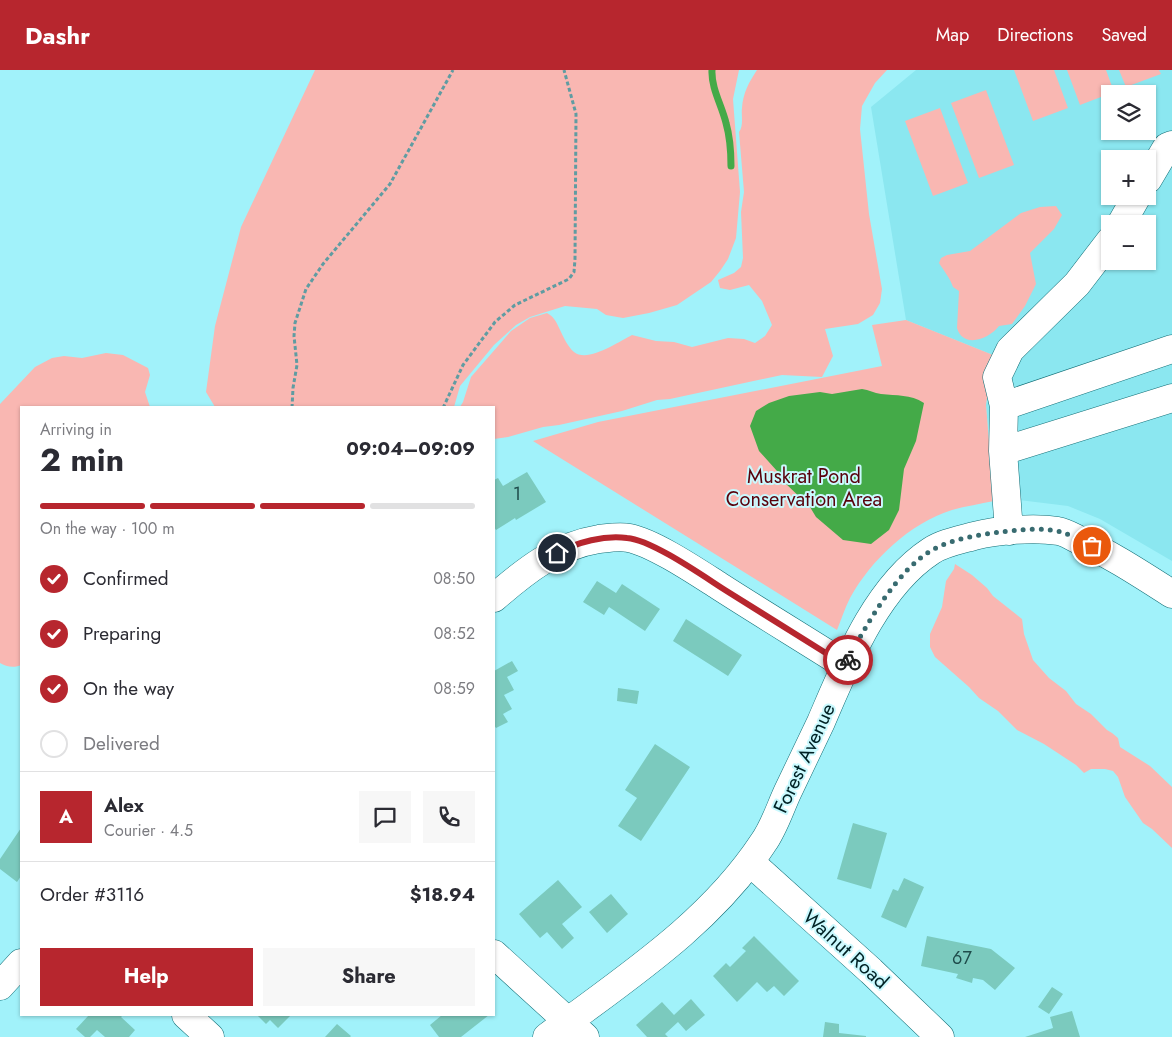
<!DOCTYPE html>
<html lang="en">
<head>
<meta charset="utf-8">
<style>
	body { margin:0; font-family:Jost,sans-serif; background:#f7f7f7; color:#2b2b33; height:100vh; display:flex; flex-direction:column; font-size:19px; white-space:nowrap }
	* { box-sizing:border-box; margin:0 }
	p { font-size:16px; color:#7c7c81 }
	.icon { flex:none; width:28px; height:28px; fill:none; stroke:currentColor; stroke-width:2; stroke-linecap:round; stroke-linejoin:round }
	.map { position:relative; flex:1; overflow:hidden }
	.details { position:absolute; left:20px; top:336px; width:475px; height:610px; display:flex; flex-direction:column; background:#fff; border-radius:0px; box-shadow:0 1px 4px #0004 }
	.details>* { flex:none }
	.fabs { position:absolute; left:1101px; top:15px; display:grid; gap:10px }
	.fabs a { display:grid; place-items:center; width:55px; height:55px; border-radius:0px; background:#fff; box-shadow:0 1px 4px #0004; font-size:25px }
	.pin { position:absolute; display:grid; place-items:center; width:42px; height:42px; color:#fff; margin:-21px; border:2px solid #fff; border-radius:50%; box-shadow:0 1px 5px #0007 }
	.courier { position:absolute; display:grid; place-items:center; width:50px; height:50px; margin:-25px; border:4px solid #b7262e; border-radius:50%; background:#fff; color:#222; box-shadow:0 1px 6px #0007 }
	.head em { font-style:normal; font-weight:700 }
	.head div { display:flex; flex-direction:column-reverse }
	.head { display:flex; align-items:center; justify-content:space-between; height:85px; padding:0 20px }
	h1 { font-size:32px; font-weight:700; line-height:38px }
	.bar { display:grid; grid-template-columns:repeat(4,1fr); gap:8px 5px; align-content:center; height:60px; padding:0 20px }
	.bar i { height:6px; border-radius:4px; background:#e1e1e2 }
	.bar .active { background:#b7262e }
	.bar p { grid-column:span 4 }
	.line { display:flex; align-items:center; gap:12px; padding:0 20px; border-top:1px solid #e1e1e2 }
	.line div { flex:1 }
	.round { display:grid; place-items:center; flex:none; width:52px; height:52px; border-radius:0px; background:#f7f7f7 }
	ol { padding:0 20px; list-style:none }
	li { display:flex; align-items:center; gap:15px; height:55px }
	li p { margin-inline-start:auto }
	li .icon { padding:5px; border-radius:50%; background:#b7262e; color:#fff; stroke-width:4 }
	li:last-child { color:#7c7c81 }
	li i { width:28px; height:28px; border:2px solid #e1e1e2; border-radius:50% }
	.primary-button { display:flex; gap:10px; margin-top:auto; padding:10px 20px }
	.primary-button a { flex:1; height:58px; border-radius:0px; background:#b7262e; color:#fff; font-size:20px; font-weight:700; line-height:58px; text-align:center }
	.primary-button a+a { background:#f7f7f7; color:#2b2b33 }
	header { display:flex; align-items:center; gap:30px; box-sizing:border-box; height:70px; padding:0 25px; background:#b7262e; color:#fff }
	header strong { font-size:24px }
	nav { display:flex; gap:28px; margin-inline-start:auto; font-size:18px }
	.map>svg:first-child { display:block }
	.built { fill:#8be7f0; fill-rule:evenodd }
	.green { fill:#f9b7b2 }
	.water { fill:#44aa48 }
	.lines { fill:none; stroke-linecap:round; stroke-linejoin:round }
	.stream { stroke:#44aa48; stroke-width:7 }
	.building { fill:#7bcabe }
	.minor-casing { stroke:#106d75; stroke-width:29 }
	.path { stroke:#5f9ca2; stroke-width:3; stroke-dasharray:4 2.5; stroke-linecap:butt }
	.minor { stroke:#fff; stroke-width:28 }
	.done { stroke:#386b70; stroke-width:5; stroke-dasharray:0 9 }
	.route { stroke:#b7262e; stroke-width:6 }
	.labels { text-anchor:middle; stroke-width:4; stroke-linejoin:round; paint-order:stroke }
	.number-label { font-size:18px; fill:#1f4c4b }
	.park-label { font-size:20px; fill:#59010b; stroke:#caf9fe }
	.street-label { font-size:20px; fill:#002225; stroke:#caf9fe }
</style>
</head>
<body>
<header>
<strong>Dashr</strong>
<nav><a>Map</a><a>Directions</a><a>Saved</a></nav>
</header>
<div class="map">
<svg width="1172" height="967" viewBox="0 0 1172 967">
	<rect width="100%" height="100%" fill="#a1f2fa"/>
	<path class="built" d="M 916,0 L 1172,0 L 1172,491 L 1100,449 L 1068,436 L 1019,430 L 994,431 L 986,335 L 993,285 L 906,250 L 871,37 ZM 1110,24 L 1148,24 L 1148,61 L 1110,61 ZM 1110,89 L 1148,89 L 1148,126 L 1110,126 ZM 1110,154 L 1148,154 L 1148,191 L 1110,191 Z"/>
	<path class="green" d="M 315,0 L 739,0 L 733,29 L 740,122 L 736,168 L 728,189 L 720,201 L 711,212 L 677,235 L 649,243 L 623,248 L 606,245 L 597,239 L 565,236 L 530,247 L 516,255 L 494,275 L 460,316 L 454,337 L 215,337 L 206,322 L 215,256 L 241,157 Z
		M 757,0 L 887,0 L 875,13 L 862,36 L 860,59 L 869,144 L 882,219 L 880,233 L 873,245 L 858,254 L 825,259 L 833,286 L 822,307 L 782,305 L 670,329 L 657,330 L 622,341 L 559,355 L 543,357 L 508,367 L 494,369 L 494,338 L 460,337 L 463,332 L 471,307 L 511,261 L 530,248 L 547,243 C 555,247 557,254 561,262 C 564,268 568,277 574,282 C 588,293 618,272 632,265 L 656,271 L 674,272 L 692,277 L 728,268 L 744,269 L 755,273 L 765,266 L 772,255 L 762,231 L 749,215 L 730,220 L 720,218 L 718,210 L 734,203 L 741,197 L 743,188 L 741,142 L 744,122 L 739,62 C 744,55 741,46 742,38 C 743,23 749,12 757,0 Z
		M 1014,0 L 1054,0 L 1068,38 L 1033,51 Z
		M 1067,0 L 1106,0 L 1114,22 L 1080,35 Z
		M 1119,0 L 1159,0 L 1161,4 L 1126,17 Z
		M 986,20 L 1014,95 L 979,108 L 951,33 Z
		M 940,38 L 968,113 L 933,126 L 905,51 Z
		M 1056,136 L 1062,145 L 1054,159 L 1030,183 L 1036,214 L 1025,236 L 1012,254 L 999,256 C 989,269 963,279 957,258 L 959,221 L 953,217 C 950,208 944,201 939,193 L 941,188 L 947,185 L 970,181 L 1021,143 L 1040,137 Z
		M 906,250 L 993,285 L 986,335 L 994,431 C 980,434 966,436 952,440 C 910,453 871,490 850,528 C 845,538 841,550 837,560 L 533,371 L 598,352 L 882,296 L 872,255 Z
		M 106,283 L 123,285 L 148,298 L 150,305 L 145,322 L 150,337 L 21,338 L 21,559 L 20,563 L 21,568 L 21,595 C 15,598 6,597 0,593 L 0,334 L 35,297 L 52,288 L 64,286 L 82,288 Z
		M 955,494 L 972,505 L 987,518 L 993,526 L 1022,549 L 1024,564 L 1033,590 L 1049,608 L 1066,621 L 1076,634 L 1091,644 L 1107,660 L 1112,663 L 1118,668 L 1120,677 L 1150,696 L 1172,717 L 1172,778 L 1152,759 L 1143,753 L 1125,727 L 1118,707 L 1113,701 L 1105,699 L 1091,699 L 1084,703 L 1076,695 L 1044,674 L 1017,660 L 998,641 L 979,628 L 969,617 L 935,587 L 930,577 L 930,564 L 942,537 L 946,511 L 954,499 Z"/>
	<path class="water" d="M 862,319 C 869,320 874,323 881,324 C 897,326 910,324 924,333 L 916,371 L 904,399 L 899,440 L 889,460 L 871,474 L 843,470 L 816,447 L 810,437 L 783,411 L 777,401 L 759,381 L 750,356 L 756,341 L 769,333 L 789,326 L 820,322 L 832,324 Z"/>
	<g class="lines">
		<path class="stream" d="M 712,0 C 711,18 722,36 726,53 C 730,67 731,81 731,96"/>
	</g>
	<path class="building" d="M 527,402 L 546,432 L 516,450 L 515,448 L 496,460 L 494,457 L 494,410 L 498,408 L 503,416 Z
		M 597,511 L 616,523 L 622,514 L 660,539 L 645,561 L 609,537 L 604,545 L 583,532 Z
		M 686,549 L 742,585 L 728,606 L 673,571 Z
		M 512,591 L 518,601 L 507,607 L 514,620 L 504,625 L 512,639 L 503,644 L 508,652 L 496,658 L 494,655 L 494,601 Z
		M 618,618 L 639,621 L 637,634 L 617,631 Z
		M 655,674 L 690,697 L 641,771 L 618,756 L 637,728 L 625,720 Z
		M 853,753 L 887,763 L 871,819 L 837,809 Z
		M 21,758 L 21,806 L 17,812 L 0,799 L 0,789 Z
		M 904,808 L 924,817 L 906,858 L 881,847 L 893,819 L 898,821 Z
		M 558,810 L 582,837 L 562,854 L 574,868 L 562,879 L 547,862 L 540,868 L 519,844 Z
		M 611,824 L 628,844 L 607,863 L 589,842 Z
		M 754,866 L 799,911 L 784,926 L 774,916 L 767,922 L 757,912 L 737,932 L 713,906 L 726,893 L 730,897 L 746,881 L 742,878 Z
		M 927,866 L 991,879 L 1015,898 L 995,920 L 983,910 L 973,908 L 972,913 L 956,908 L 958,904 L 921,896 Z
		M 1052,917 L 1063,924 L 1049,944 L 1038,937 Z
		M 691,929 L 705,945 L 686,961 L 678,952 L 665,964 L 668,967 L 647,967 L 636,955 L 662,932 L 674,945 Z
		M 1072,941 L 1080,967 L 1025,967 L 1053,958 L 1050,947 Z
		M 89,945 L 123,945 L 121,947 L 135,960 L 129,967 L 105,967 L 97,960 L 90,967 L 85,967 L 76,959 Z
		M 257,945 L 291,945 L 278,958 L 270,950 L 266,954 Z
		M 442,945 L 489,945 L 461,967 L 439,967 L 430,955 Z
		M 825,952 L 839,954 L 839,963 L 866,966 L 866,967 L 823,967 Z
		M 337,954 L 351,966 L 350,967 L 325,967 Z"/>
	<g class="lines">
		<g class="minor-casing">
			<path id="minor" d="M 1148,109 L 1167,77 L 1172,75
				M 1121,154 L 1137,126
				M 1004,336 L 1172,279
				M 1003,381 L 1172,328
				M 1009,461 L 1003,381 L 1004,336 L 997,307 L 1010,280 L 1077,214 L 1110,171
				M 494,528 C 525,501 556,476 599,469 C 608,468 620,466 629,468 C 654,473 697,502 719,516 C 761,543 804,569 845,595
				M 750,792 L 871,901 L 940,967
				M 494,884 L 585,967
				M 0,916 L 21,893
				M 186,945 L 210,967
				M 547,967 C 624,909 709,855 763,773 C 774,758 780,738 788,721 C 799,698 810,675 821,652 C 846,594 876,517 931,481 C 943,473 960,470 974,466 C 997,460 1035,457 1058,461 C 1065,462 1073,467 1079,470 C 1112,485 1142,505 1172,524"/>
		</g>
		<path class="path" d="M 292,338 L 293,318 L 297,295 L 294,266 L 295,253 L 306,219 L 323,194 L 390,114 L 453,0
			M 443,338 L 463,295 L 495,252 L 515,235 L 569,209 L 574,202 L 575,189 L 576,44 L 564,0"/>
		<use href="#minor" class="minor"/>
	</g>
	<g class="lines">
		<path class="done" d="M 848,590 C 865,556 899,497 934,479 C 953,469 978,465 1000,462 C 1017,460 1044,457 1061,462 C 1071,465 1082,471 1092,476"/>
		<path class="route" d="M 557,483 C 578,472 604,465 627,468 C 652,470 703,506 725,520 C 765,545 805,570 845,595 L 848,590"/>
	</g>
	<g class="labels">
		<g class="number-label">
			<text x="517" y="430">1</text>
			<text x="962" y="894">67</text>
		</g>
		<g class="park-label">
			<text x="804" y="413">Muskrat Pond<tspan x="804" dy="23">Conservation Area</tspan></text>
		</g>
		<g class="street-label">
			<text transform="translate(804 688) rotate(-65)" y="7">Forest Avenue</text>
			<text transform="translate(846 879) rotate(42)" y="7">Walnut Road</text>
		</g>
	</g>
</svg>
<div class="fabs">
<a><svg class="icon" aria-label="layers" viewBox="0 0 24 24"><path d="M12 4l9 5-9 5-9-5zM3 14l9 5 9-5"/></svg></a>
<a>+</a>
<a>−</a>
</div>
<div class="pin" style="left:1092px;top:476px;background:#ea580c"><svg class="icon" aria-label="bag" viewBox="0 0 24 24"><path d="M5 8h14l-1 12H6zM9 8a3 3 0 0 1 6 0"/></svg></div>
<div class="pin" style="left:557px;top:483px;background:#1f2937"><svg class="icon" aria-label="home" viewBox="0 0 24 24"><path d="M3 11l9-7 9 7M6 9v11h12V9"/></svg></div>
<div class="courier" style="left:848px;top:590px"><svg class="icon" aria-label="bike" viewBox="0 0 24 24"><circle cx="6" cy="16" r="4"/><circle cx="18" cy="16" r="4"/><path d="M6 16l4-8h5l3 8M10 8l3 8H6M13 5h3"/></svg></div>
<section class="details">
<div class="head"><div><h1>2 min</h1><p>Arriving in</p></div><em>09:04–09:09</em></div>
<div class="bar"><i class="active"></i><i class="active"></i><i class="active"></i><i></i><p>On the way · 100 m</p></div>
<ol>
<li><svg class="icon" aria-label="check" viewBox="0 0 24 24"><path d="M5 12l5 5 9-10"/></svg>Confirmed<p>08:50</p></li>
<li><svg class="icon" aria-label="check" viewBox="0 0 24 24"><path d="M5 12l5 5 9-10"/></svg>Preparing<p>08:52</p></li>
<li><svg class="icon" aria-label="check" viewBox="0 0 24 24"><path d="M5 12l5 5 9-10"/></svg>On the way<p>08:59</p></li>
<li><i></i>Delivered</li>
</ol>
<div class="line" style="height:90px"><b class="round" style="background:#b7262e;color:#fff">A</b><div><b>Alex</b><p>Courier · 4.5</p></div><a class="round"><svg class="icon" aria-label="chat" viewBox="0 0 24 24"><path d="M4 5h16v11H9l-5 4z"/></svg></a><a class="round"><svg class="icon" aria-label="phone" viewBox="0 0 24 24"><path d="M5 4h4l2 5-3 2q2 4 5 5l2-3 5 2v4C11 20 4 13 5 4z"/></svg></a></div>
<div class="line" style="height:65px"><div>Order #3116</div><b>$18.94</b></div>
<div class="primary-button"><a>Help</a><a>Share</a></div>
</section>
</div>
</body>
</html>
